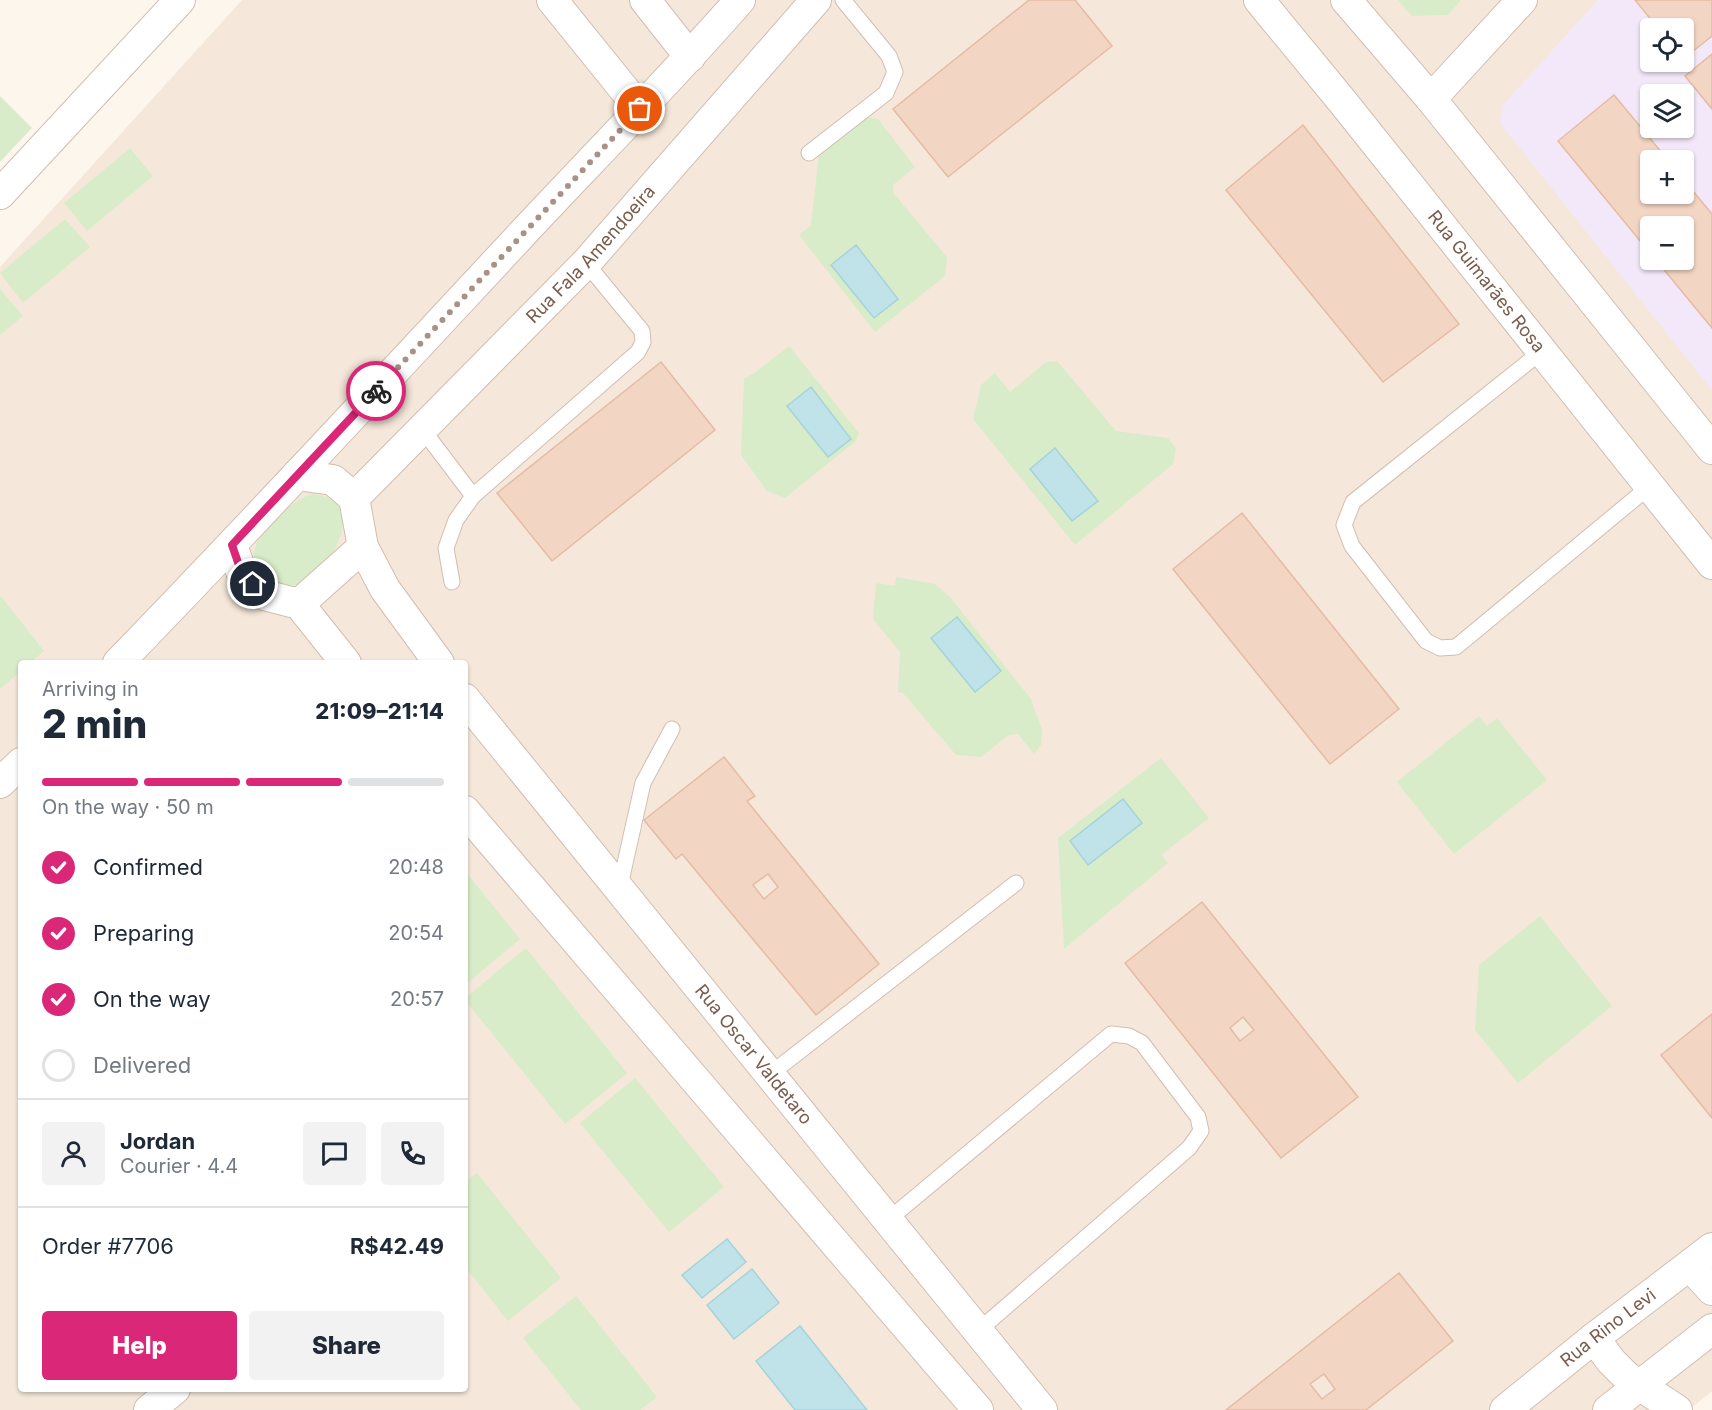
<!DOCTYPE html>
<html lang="en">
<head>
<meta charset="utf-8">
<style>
	body { margin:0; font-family:Inter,sans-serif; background:#f2f2f3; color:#1f2937; height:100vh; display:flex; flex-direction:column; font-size:22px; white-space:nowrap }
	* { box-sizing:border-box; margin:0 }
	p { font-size:20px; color:#747a83 }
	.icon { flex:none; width:33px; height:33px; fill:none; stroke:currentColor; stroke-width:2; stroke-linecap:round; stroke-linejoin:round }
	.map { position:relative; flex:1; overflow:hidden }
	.side { position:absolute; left:18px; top:660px; width:450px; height:732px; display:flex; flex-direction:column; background:#fff; border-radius:6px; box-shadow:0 2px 4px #0004 }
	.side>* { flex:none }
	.fabs { position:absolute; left:1640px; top:18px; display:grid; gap:12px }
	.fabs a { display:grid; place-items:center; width:54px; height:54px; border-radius:6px; background:#fff; box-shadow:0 2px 4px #0004; font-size:30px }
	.pin { position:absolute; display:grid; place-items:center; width:51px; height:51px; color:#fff; margin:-26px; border:3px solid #fff; border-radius:50%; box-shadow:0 2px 6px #0007 }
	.courier { position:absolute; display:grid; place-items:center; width:60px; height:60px; margin:-30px; border:4px solid #db2777; border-radius:50%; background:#fff; color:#222; box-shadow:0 2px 8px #0007 }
	.overview em { font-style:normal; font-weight:800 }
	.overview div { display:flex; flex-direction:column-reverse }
	.overview { display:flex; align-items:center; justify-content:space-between; height:102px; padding:0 24px }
	h1 { font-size:39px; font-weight:800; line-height:45px }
	.bar { display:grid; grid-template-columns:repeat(4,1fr); gap:9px 6px; align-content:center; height:72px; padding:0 24px }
	.bar i { height:8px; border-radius:4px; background:#e0e1e3 }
	.bar .on { background:#db2777 }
	.bar p { grid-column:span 4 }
	.line { display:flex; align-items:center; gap:15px; padding:0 24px; border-top:2px solid #e0e1e3 }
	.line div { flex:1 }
	.round { display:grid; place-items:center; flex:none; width:63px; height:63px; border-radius:6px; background:#f2f2f3 }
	ol { padding:0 24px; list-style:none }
	li { display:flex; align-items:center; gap:18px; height:66px }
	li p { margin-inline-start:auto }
	li .icon { padding:6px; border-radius:50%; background:#db2777; color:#fff; stroke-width:4 }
	li:last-child { color:#747a83 }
	li i { width:33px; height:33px; border:3px solid #e0e1e3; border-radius:50% }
	.cta { display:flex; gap:12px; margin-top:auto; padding:12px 24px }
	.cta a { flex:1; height:69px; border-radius:6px; background:#db2777; color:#fff; font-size:24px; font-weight:800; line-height:69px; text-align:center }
	.cta a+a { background:#f2f2f3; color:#1f2937 }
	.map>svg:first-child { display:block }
	.residential { fill:#f5e8da; fill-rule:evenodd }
	.education { fill:#f3e8fa; fill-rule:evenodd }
	.green { fill:#d8ecc9 }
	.water { fill:#bfe3e8; stroke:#a5d3da; stroke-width:1.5 }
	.building { fill:#f3d5c3; stroke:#e6bba3; stroke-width:1.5; fill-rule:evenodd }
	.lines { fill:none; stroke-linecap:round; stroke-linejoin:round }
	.service-casing { stroke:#d1beb0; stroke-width:17 }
	.minor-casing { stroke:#d1beb0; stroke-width:32 }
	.service { stroke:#fff; stroke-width:15 }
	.minor { stroke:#fff; stroke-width:30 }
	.done { stroke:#a89285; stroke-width:6; stroke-dasharray:0 10.8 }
	.route { stroke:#db2777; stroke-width:8 }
	.labels { text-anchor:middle; stroke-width:4.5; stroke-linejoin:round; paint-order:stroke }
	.street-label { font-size:18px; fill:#7a5c4d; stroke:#fffaf3 }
</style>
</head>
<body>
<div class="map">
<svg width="1712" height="1410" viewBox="0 0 1712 1410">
	<rect width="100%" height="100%" fill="#fdf6ec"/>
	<path class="residential" d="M 242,0 L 1712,0 L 1712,1391 L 1689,1410 L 0,1410 L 0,267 ZM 1650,28 L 1683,28 L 1683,62 L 1650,62 ZM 1650,94 L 1683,94 L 1683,128 L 1650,128 ZM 1650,160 L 1683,160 L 1683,194 L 1650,194 ZM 1650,226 L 1683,226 L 1683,260 L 1650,260 ZM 21,663 L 465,663 L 465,1389 L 21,1389 Z"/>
	<path class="education" d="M 1598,0 L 1712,0 L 1712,390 L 1500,123 L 1502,106 ZM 1650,28 L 1683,28 L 1683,62 L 1650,62 ZM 1650,94 L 1683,94 L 1683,128 L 1650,128 ZM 1650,160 L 1683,160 L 1683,194 L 1650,194 ZM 1650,226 L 1683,226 L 1683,260 L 1650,260 Z"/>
	<path class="green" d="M 1398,0 L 1461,0 L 1448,15 L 1412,16 Z
		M 0,96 L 32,128 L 0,162 Z
		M 864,117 L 878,119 L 915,167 L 893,185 L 894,194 L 947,257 L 945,276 L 875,332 L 799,235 L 811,225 L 819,154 Z
		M 130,148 L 153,176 L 87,231 L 64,203 Z
		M 65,219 L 90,247 L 23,303 L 0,273 Z
		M 0,289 L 23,316 L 0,335 Z
		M 789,346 L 859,433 L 856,441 L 785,498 L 767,491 L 741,455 L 744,378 L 753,374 Z
		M 1057,361 L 1116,431 L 1168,438 L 1176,448 L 1173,464 L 1075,545 L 973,419 L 981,385 L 995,373 L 1010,392 L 1046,362 Z
		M 311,494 C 374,498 330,577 295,585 C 288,586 279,585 271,584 C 264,576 254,569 254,557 C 253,534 291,501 311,494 Z
		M 896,577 L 935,584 L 950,597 L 1031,699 L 1042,730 L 1041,745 L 1034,754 L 1018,734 L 1009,735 L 981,757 L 956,755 L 903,693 L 898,692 L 900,652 L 873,619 L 876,583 L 895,586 Z
		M 0,595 L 44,651 L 30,663 L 21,663 L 21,671 L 0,689 Z
		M 1479,716 L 1487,726 L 1497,718 L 1547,780 L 1454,854 L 1397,782 Z
		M 1161,758 L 1209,818 L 1161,855 L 1168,863 L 1064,949 L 1058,838 Z
		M 465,871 L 520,939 L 465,985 Z
		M 1540,916 L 1612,1006 L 1518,1083 L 1475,1030 L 1479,965 Z
		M 526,948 L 627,1073 L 565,1124 L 465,1000 L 465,998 Z
		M 635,1078 L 724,1187 L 669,1232 L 580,1123 Z
		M 477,1173 L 561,1278 L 508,1321 L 465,1267 L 465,1182 Z
		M 576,1296 L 657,1397 L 640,1410 L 581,1410 L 523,1338 Z"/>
	<path class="water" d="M 856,245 L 898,299 L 874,318 L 831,265 Z
		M 811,387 L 851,439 L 828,457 L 787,406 Z
		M 1055,448 L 1098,501 L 1072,521 L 1030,469 Z
		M 957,617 L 1001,671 L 975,692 L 931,638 Z
		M 1123,799 L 1142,823 L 1088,865 L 1070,841 Z
		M 727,1239 L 746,1262 L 702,1298 L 682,1275 Z
		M 752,1269 L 779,1303 L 734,1339 L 707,1305 Z
		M 800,1326 L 867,1410 L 795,1410 L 756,1361 Z"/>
	<path class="building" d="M 1029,0 L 1075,0 L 1112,46 L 948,177 L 893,109 Z
		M 1635,0 L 1712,0 L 1712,36 L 1683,59 L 1683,28 L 1658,28 Z
		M 1712,54 L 1712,109 L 1685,76 Z
		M 1614,95 L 1668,160 L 1650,160 L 1650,194 L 1683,194 L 1683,179 L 1712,214 L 1712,328 L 1656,260 L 1683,260 L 1683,226 L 1650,226 L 1650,253 L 1558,141 Z
		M 1303,125 L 1459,324 L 1383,382 L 1226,190 Z
		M 661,362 L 715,430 L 552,561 L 497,493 Z
		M 1242,513 L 1399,709 L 1330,764 L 1173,569 Z
		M 724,757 L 755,796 L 747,801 L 879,964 L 816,1015 L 682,854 L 676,859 L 644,820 ZM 768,874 L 778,887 L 764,899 L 753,885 Z
		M 1202,902 L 1358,1097 L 1281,1158 L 1125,963 ZM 1243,1017 L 1254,1030 L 1240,1041 L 1230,1028 Z
		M 1712,1014 L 1712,1118 L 1661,1055 Z
		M 1399,1273 L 1453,1341 L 1366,1410 L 1226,1410 ZM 1324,1374 L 1335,1389 L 1322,1399 L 1310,1384 Z"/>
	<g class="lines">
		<g class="service-casing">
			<path id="service" d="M 809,153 L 886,93 L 895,72 L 889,56 L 843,0
				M 1542,351 L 1353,502 L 1344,525 L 1352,546 L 1426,641 L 1440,648 L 1456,647 L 1650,486
				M 423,430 L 473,496
				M 452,582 L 446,548 L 456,520 L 473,496 L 638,352 L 643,342 L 642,331 L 586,263
				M 619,890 L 643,783 L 672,729
				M 769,1075 L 1016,883
				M 888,1220 L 1111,1034 L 1129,1036 L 1142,1043 L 1198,1117 L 1201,1131 L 1189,1148 L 978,1331"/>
		</g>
		<g class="minor-casing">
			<g id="minor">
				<path d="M 552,0 L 640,109"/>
				<path d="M 645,0 L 690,57"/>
				<path id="s1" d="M 1259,0 L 1342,101 L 1712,564"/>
				<path d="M 1346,0 L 1431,99 L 1712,449"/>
				<path d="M 1431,99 L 1522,0"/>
				<path d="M 0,194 L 180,0"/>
				<path d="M 297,475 L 333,480 L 354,498 L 363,547 L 385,589 L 439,663"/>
				<path id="s2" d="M 354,498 L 586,263 L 816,0"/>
				<path d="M 232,545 L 242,574 L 264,595 L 299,604 L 346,663"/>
				<path d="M 299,604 L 363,547"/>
				<path d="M 118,663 C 255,522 388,378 522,234 C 595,156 670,80 740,0"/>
				<path id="s3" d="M 465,699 L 1042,1410"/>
				<path d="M 0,783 L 21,763"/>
				<path d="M 465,811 L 978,1410"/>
				<path d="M 1690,1266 L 1712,1290"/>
				<path d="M 1594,1338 L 1611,1361 L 1627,1377 L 1677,1410"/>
				<path d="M 149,1410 L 175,1389"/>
				<path id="s4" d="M 1505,1410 L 1594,1338 L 1712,1248"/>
				<path d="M 1608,1410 L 1712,1329"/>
			</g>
		</g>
		<use href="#service" class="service"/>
		<use href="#minor" class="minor"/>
	</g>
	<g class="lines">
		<path class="done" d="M 376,391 L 640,109"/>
		<path class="route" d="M 253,584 L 242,574 L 232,545 L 376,391"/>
	</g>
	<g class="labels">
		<g class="street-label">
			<text dy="6" stroke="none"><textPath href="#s2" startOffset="340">Rua Fala Amendoeira</textPath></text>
			<text dy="6" stroke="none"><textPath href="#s1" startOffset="362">Rua Guimarães Rosa</textPath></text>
			<text dy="6" stroke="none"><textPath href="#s3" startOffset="458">Rua Oscar Valdetaro</textPath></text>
			<text dy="6" stroke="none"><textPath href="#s4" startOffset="132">Rua Rino Levi</textPath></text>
		</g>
	</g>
</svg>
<div class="fabs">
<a><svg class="icon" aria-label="locate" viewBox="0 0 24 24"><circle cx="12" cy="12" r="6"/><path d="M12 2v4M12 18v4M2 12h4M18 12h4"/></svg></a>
<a><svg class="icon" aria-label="layers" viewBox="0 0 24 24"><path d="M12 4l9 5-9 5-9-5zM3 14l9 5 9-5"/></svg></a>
<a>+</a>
<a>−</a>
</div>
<div class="pin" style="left:640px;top:109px;background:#ea580c"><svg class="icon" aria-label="bag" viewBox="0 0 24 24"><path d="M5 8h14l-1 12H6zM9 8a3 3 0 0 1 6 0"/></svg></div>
<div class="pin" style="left:253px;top:584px;background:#1f2937"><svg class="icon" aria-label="home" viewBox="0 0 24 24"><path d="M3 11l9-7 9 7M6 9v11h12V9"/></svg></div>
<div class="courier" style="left:376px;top:391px"><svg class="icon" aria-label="bike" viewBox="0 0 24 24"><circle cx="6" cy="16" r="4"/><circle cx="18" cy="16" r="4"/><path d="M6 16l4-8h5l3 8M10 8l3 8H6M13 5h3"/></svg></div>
<section class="side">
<div class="overview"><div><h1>2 min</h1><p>Arriving in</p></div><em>21:09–21:14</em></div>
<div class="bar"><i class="on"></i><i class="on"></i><i class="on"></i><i></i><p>On the way · 50 m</p></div>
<ol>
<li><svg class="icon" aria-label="check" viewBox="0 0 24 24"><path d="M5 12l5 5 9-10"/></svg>Confirmed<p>20:48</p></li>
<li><svg class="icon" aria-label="check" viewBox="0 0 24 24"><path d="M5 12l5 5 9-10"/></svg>Preparing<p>20:54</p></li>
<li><svg class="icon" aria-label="check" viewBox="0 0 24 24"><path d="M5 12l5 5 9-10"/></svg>On the way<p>20:57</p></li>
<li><i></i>Delivered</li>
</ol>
<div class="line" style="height:108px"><a class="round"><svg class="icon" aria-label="person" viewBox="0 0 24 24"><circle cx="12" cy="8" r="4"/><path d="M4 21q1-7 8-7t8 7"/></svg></a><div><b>Jordan</b><p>Courier · 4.4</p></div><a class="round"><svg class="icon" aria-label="chat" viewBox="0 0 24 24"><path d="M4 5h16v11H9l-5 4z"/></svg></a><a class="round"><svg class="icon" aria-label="phone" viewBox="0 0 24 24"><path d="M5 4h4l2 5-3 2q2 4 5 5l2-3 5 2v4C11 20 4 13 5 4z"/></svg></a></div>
<div class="line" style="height:78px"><div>Order #7706</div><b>R$42.49</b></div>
<div class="cta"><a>Help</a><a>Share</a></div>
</section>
</div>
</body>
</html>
